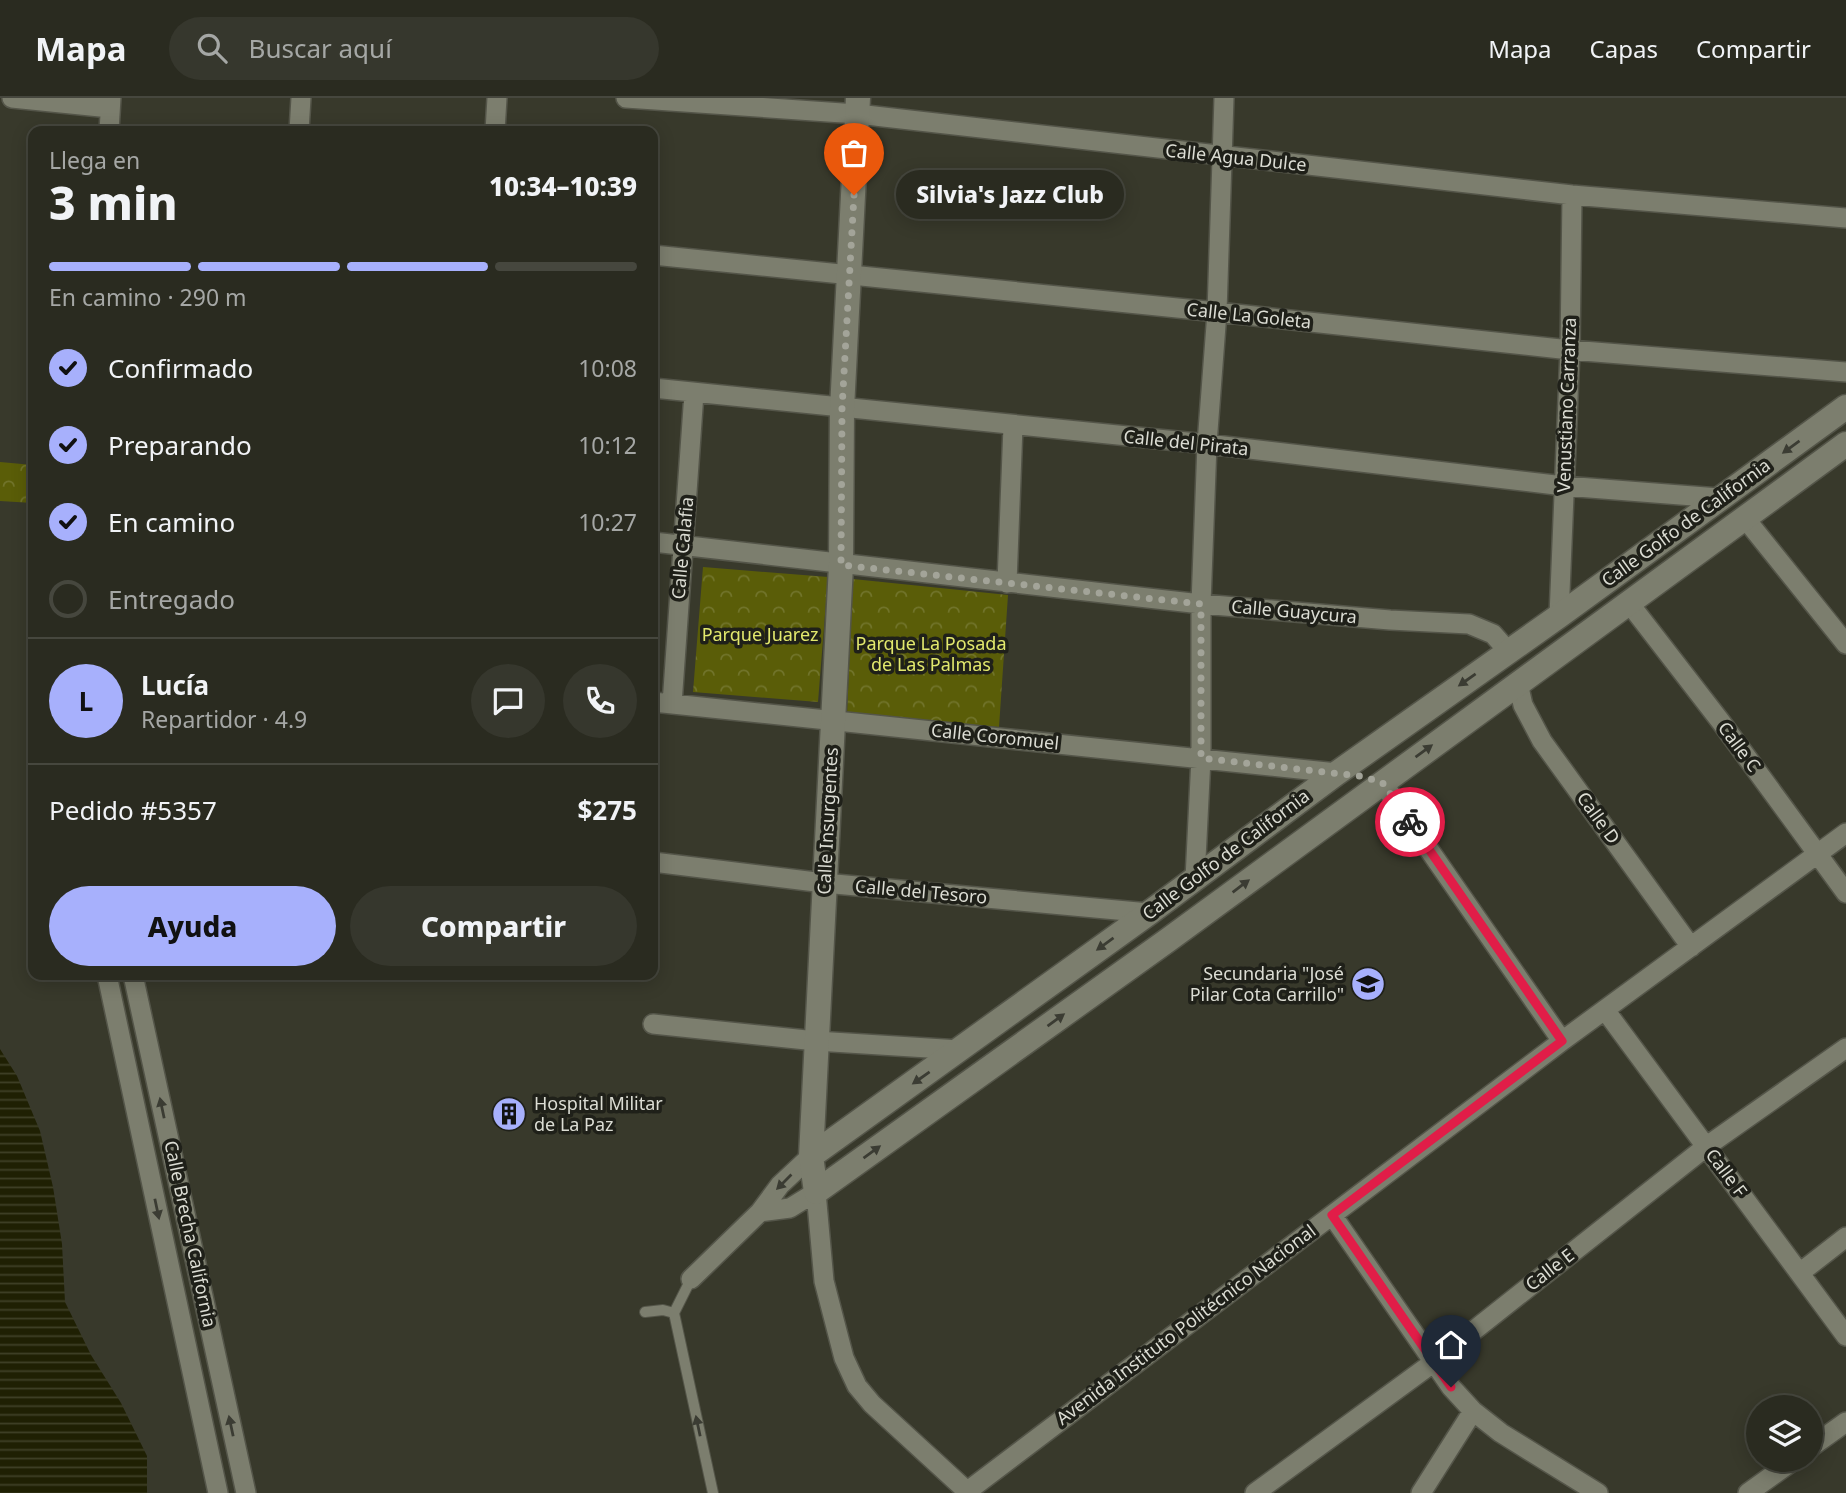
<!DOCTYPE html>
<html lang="es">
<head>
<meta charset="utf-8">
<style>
	body { margin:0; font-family:"Noto Sans",sans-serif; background:#36372d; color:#f1f3f6; height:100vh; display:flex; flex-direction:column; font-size:26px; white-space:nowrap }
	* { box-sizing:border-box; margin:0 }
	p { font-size:23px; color:#a5a7a5 }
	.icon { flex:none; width:38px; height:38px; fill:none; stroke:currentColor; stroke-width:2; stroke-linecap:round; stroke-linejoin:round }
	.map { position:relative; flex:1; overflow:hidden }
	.panel { position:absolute; left:28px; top:28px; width:630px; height:854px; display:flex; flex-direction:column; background:#2a2b20; border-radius:14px; box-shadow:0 4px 18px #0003,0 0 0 2px #46473e }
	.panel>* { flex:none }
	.buttons { position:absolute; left:1746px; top:1297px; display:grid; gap:14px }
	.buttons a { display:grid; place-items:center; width:77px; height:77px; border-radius:50%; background:#2a2b20; box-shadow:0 4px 18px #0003,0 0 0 2px #46473e; font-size:35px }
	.pin { position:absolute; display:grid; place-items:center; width:60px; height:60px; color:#fff; margin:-72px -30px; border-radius:50% 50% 50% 0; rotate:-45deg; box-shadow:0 0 7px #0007 }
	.pin .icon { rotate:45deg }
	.courier { position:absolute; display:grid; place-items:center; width:70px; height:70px; margin:-35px; border:5px solid #e11d48; border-radius:50%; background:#fff; color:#222; box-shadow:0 2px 9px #0007 }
	.bubble { position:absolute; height:49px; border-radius:24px; background:#2a2b20; box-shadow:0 4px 18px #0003,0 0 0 2px #46473e; font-size:23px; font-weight:800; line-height:49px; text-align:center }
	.headline em { font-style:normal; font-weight:800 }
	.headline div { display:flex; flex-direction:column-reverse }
	.headline { display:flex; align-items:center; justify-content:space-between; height:119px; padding:0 21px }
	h1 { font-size:46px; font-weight:800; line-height:52px }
	.bar { display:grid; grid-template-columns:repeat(4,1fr); gap:10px 7px; align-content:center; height:84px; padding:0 21px }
	.bar i { height:9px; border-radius:5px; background:#46473e }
	.bar .on { background:#a7b0fc }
	.bar p { grid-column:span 4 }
	.line { display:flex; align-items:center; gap:18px; padding:0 21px; border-top:2px solid #46473e }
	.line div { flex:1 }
	.round { display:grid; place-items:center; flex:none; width:74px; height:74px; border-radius:37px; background:#36372d }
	ol { padding:0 21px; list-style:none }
	li { display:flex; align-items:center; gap:21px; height:77px }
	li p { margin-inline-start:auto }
	li .icon { padding:7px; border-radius:50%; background:#a7b0fc; color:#111; stroke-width:4 }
	li:last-child { color:#a5a7a5 }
	li i { width:38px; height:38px; border:4px solid #46473e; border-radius:50% }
	.action { display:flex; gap:14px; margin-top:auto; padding:14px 21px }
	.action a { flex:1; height:80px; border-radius:42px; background:#a7b0fc; color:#111; font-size:28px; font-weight:800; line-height:80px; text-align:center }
	.action a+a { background:#36372d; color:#f1f3f6 }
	header { display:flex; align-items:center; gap:42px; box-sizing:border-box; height:98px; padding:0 35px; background:#2a2b20; border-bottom:2px solid #46473e }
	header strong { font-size:33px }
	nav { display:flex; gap:38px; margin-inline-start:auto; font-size:24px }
	.search { width:490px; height:63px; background:#36372d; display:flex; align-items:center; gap:18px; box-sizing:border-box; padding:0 24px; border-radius:38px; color:#a5a7a5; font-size:26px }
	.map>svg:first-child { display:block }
	.park { fill:url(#park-crowns) }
	.water { fill:url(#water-rules) }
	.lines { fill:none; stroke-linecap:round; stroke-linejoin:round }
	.service-casing { stroke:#545549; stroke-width:12 }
	.minor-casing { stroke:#545549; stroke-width:22 }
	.tertiary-casing { stroke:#545549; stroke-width:27 }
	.service { stroke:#7c7e6e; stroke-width:10 }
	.minor { stroke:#7c7e6e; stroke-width:19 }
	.tertiary { stroke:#7c7e6e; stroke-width:24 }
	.oneway { fill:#3b3c33 }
	.done { stroke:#a3a499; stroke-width:7; stroke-dasharray:0 12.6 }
	.route { stroke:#e11d48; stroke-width:9 }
	.labels { text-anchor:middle; stroke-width:7; stroke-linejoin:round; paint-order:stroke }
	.street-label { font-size:18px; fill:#dcddd4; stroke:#1f2019 }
	.park-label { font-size:18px; fill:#e2e86d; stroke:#1f2019 }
	.poi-label { font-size:18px; fill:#dcddd4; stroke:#1f2019; text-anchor:end }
</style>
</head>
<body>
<header>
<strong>Mapa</strong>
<div class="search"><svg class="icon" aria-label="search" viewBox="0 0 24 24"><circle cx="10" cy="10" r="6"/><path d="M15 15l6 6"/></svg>Buscar aquí</div>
<nav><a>Mapa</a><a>Capas</a><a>Compartir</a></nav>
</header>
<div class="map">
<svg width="1846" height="1395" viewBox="0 0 1846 1395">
	<defs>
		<pattern id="park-crowns" width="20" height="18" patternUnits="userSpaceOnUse" patternTransform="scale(1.75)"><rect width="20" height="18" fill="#5a5d08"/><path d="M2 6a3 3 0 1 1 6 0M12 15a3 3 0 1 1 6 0" fill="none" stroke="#71742b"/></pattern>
		<pattern id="water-rules" width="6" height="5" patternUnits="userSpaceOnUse" patternTransform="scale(1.75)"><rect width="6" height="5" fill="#1f2003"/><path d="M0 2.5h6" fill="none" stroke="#3f4027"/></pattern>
	</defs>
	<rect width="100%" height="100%" fill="#38392b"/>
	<path class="park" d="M 0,364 L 33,367 L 33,405 L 0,403 Z
		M 703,469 L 828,479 L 818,604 L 693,594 Z
		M 853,481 L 1008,497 L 999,629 L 847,616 Z"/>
	<path class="water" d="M 0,951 L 17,978 L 40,1033 L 53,1089 L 62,1146 L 65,1204 L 91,1257 L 121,1305 L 147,1358 L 147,1395 L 0,1395 Z"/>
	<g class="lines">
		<g class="service-casing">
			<path id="service" d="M 691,1181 L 674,1215 L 713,1395
				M 645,1214 L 663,1212 L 674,1215"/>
		</g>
		<g class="minor-casing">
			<path id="minor" d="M 12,0 L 110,10
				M 626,0 L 857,16 L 1572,97 L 1846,120
				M 109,33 L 111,0
				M 299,33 L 301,0
				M 495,33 L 497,0
				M 653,157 L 1217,214 L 1570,252 L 1846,274
				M 653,290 L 1207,346 L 1564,388 L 1719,400
				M 1744,419 L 1846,546
				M 653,444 L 1201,506 L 1390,522 L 1469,526 L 1493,536 L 1508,553
				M 1007,485 L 1013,328
				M 1629,505 L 1721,624 L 1846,795
				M 1559,518 L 1570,252 L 1572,97
				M 1518,585 L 1523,607 L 1542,643 L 1691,849
				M 653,604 L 1337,675
				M 672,606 L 694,295
				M 1382,684 L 1562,943
				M 653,764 L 824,785 L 1149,815
				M 1195,781 L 1201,660 L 1201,506 L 1207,346 L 1217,214 L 1224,0
				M 107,877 L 218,1395
				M 133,877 L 246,1395
				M 1605,912 L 1846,1238
				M 653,926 L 816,943 L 960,952
				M 760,1114 L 790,1110 L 816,1094 L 824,1183 L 844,1260 L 857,1288 L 872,1306 L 969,1395
				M 1332,1117 L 1451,1289 L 1473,1313 L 1501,1335 L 1598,1395
				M 1801,1174 L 1846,1139
				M 691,1181 L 760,1114 L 780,1087 L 811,1058
				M 1811,1349 L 1846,1324
				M 965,1395 L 1562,943 L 1846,735
				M 1255,1395 L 1434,1264 L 1707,1048 L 1846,950
				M 1421,1395 L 1473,1313
				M 1748,1395 L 1794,1362"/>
		</g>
		<g class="tertiary-casing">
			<path id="tertiary" d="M 858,0 L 842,311 L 841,467 L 811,1058 L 816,1094 L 1168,842 L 1846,346
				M 811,1058 L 1149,815 L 1337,675 L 1559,518 L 1846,309"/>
		</g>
		<use href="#service" class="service"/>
		<use href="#minor" class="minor"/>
		<use href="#tertiary" class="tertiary"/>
	</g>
	<defs><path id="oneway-solid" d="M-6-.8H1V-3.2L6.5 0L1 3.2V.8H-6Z" transform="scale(1.75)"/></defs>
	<g class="oneway">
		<use href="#oneway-solid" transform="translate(1791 349) rotate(144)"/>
		<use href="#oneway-solid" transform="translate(1467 582) rotate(145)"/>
		<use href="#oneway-solid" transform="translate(1424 653) rotate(-36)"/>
		<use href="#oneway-solid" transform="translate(1241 788) rotate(-37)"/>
		<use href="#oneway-solid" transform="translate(1105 846) rotate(144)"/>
		<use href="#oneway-solid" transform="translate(1056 922) rotate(-36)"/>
		<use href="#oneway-solid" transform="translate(921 980) rotate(145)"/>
		<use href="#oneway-solid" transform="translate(162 1010) rotate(-102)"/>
		<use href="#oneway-solid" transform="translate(872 1054) rotate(-36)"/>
		<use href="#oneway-solid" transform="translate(784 1084) rotate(135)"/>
		<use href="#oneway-solid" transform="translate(157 1111) rotate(78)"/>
		<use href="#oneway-solid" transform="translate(231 1328) rotate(-102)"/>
		<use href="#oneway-solid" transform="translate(698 1328) rotate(-102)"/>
	</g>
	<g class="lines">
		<path class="done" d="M 854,97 L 842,311 L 841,467 L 1201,506 L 1201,660 L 1359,678 L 1382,684 L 1410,724"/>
		<path class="route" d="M 1410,724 L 1562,943 L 1332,1117 L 1451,1289"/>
	</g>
	<defs>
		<g id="school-disc" transform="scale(1.75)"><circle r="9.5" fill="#a7b0fc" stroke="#1f2019"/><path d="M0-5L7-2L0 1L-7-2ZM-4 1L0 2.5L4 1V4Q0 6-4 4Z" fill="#111"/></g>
		<g id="building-disc" transform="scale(1.75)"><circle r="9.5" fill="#a7b0fc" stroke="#1f2019"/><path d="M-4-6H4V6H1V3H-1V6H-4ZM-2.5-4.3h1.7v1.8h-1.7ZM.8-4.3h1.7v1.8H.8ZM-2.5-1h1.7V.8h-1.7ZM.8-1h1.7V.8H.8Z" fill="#111"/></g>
	</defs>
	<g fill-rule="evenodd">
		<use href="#school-disc" x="1368" y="886"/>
		<use href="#building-disc" x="509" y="1016"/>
	</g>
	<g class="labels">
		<g class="street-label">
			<text transform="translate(1236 60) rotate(6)" y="6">Calle Agua Dulce</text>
			<text transform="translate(1249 218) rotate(6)" y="6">Calle La Goleta</text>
			<text transform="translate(1567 307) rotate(-88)" y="6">Venustiano Carranza</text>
			<text transform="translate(1186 345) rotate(6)" y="6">Calle del Pirata</text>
			<text transform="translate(1686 425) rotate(-36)" y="6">Calle Golfo de California</text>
			<text transform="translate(683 450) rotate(-85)" y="6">Calle Calafia</text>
			<text transform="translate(1294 514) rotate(5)" y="6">Calle Guaycura</text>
			<text transform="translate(995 639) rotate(6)" y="6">Calle Coromuel</text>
			<text transform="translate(1739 649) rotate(53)" y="6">Calle C</text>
			<text transform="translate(1598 720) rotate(54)" y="6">Calle D</text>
			<text transform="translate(828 723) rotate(-87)" y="6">Calle Insurgentes</text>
			<text transform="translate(1226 757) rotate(-37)" y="6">Calle Golfo de California</text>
			<text transform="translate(921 794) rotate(5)" y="6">Calle del Tesoro</text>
			<text transform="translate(1726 1075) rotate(53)" y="6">Calle F</text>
			<text transform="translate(190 1136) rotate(78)" y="6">Calle Brecha California</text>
			<text transform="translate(1550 1172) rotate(-38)" y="6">Calle E</text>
			<text transform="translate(1186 1227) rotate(-37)" y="6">Avenida Instituto Politécnico Nacional</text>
		</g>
		<g class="park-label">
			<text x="760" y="543">Parque Juarez</text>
			<text x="931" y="552">Parque La Posada<tspan x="931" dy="21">de Las Palmas</tspan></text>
		</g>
		<g class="poi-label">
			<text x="1344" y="882">Secundaria "José<tspan x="1344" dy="21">Pilar Cota Carrillo"</tspan></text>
			<text x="534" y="1012" text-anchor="start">Hospital Militar<tspan x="534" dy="21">de La Paz</tspan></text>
		</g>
	</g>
</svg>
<div class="buttons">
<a><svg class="icon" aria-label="layers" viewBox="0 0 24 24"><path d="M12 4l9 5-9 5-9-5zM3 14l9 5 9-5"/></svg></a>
</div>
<div class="pin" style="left:854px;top:97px;background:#ea580c"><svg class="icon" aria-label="bag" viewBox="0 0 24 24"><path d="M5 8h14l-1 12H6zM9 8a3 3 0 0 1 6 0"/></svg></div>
<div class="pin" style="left:1451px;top:1289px;background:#1f2937"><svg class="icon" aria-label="home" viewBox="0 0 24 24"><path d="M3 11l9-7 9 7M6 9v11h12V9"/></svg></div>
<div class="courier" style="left:1410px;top:724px"><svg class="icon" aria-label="bike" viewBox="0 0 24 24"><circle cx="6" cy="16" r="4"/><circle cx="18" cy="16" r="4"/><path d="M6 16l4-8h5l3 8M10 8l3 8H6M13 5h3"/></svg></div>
<div class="bubble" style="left:896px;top:72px;width:228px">Silvia's Jazz Club</div>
<section class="panel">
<div class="headline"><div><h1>3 min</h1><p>Llega en</p></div><em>10:34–10:39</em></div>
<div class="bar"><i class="on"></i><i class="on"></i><i class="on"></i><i></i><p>En camino · 290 m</p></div>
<ol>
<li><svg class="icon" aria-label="check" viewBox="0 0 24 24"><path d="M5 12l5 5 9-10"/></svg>Confirmado<p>10:08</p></li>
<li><svg class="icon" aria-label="check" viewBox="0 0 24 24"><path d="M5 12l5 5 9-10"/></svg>Preparando<p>10:12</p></li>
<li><svg class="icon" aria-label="check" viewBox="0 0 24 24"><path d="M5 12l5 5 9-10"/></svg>En camino<p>10:27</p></li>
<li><i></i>Entregado</li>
</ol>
<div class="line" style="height:126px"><b class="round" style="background:#a7b0fc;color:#111">L</b><div><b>Lucía</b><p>Repartidor · 4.9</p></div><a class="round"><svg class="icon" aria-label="chat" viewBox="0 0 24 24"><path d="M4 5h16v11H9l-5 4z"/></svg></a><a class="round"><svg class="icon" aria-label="phone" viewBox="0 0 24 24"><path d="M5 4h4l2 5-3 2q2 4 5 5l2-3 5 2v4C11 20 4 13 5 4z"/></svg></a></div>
<div class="line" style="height:91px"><div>Pedido #5357</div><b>$275</b></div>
<div class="action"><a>Ayuda</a><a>Compartir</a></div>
</section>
</div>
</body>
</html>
